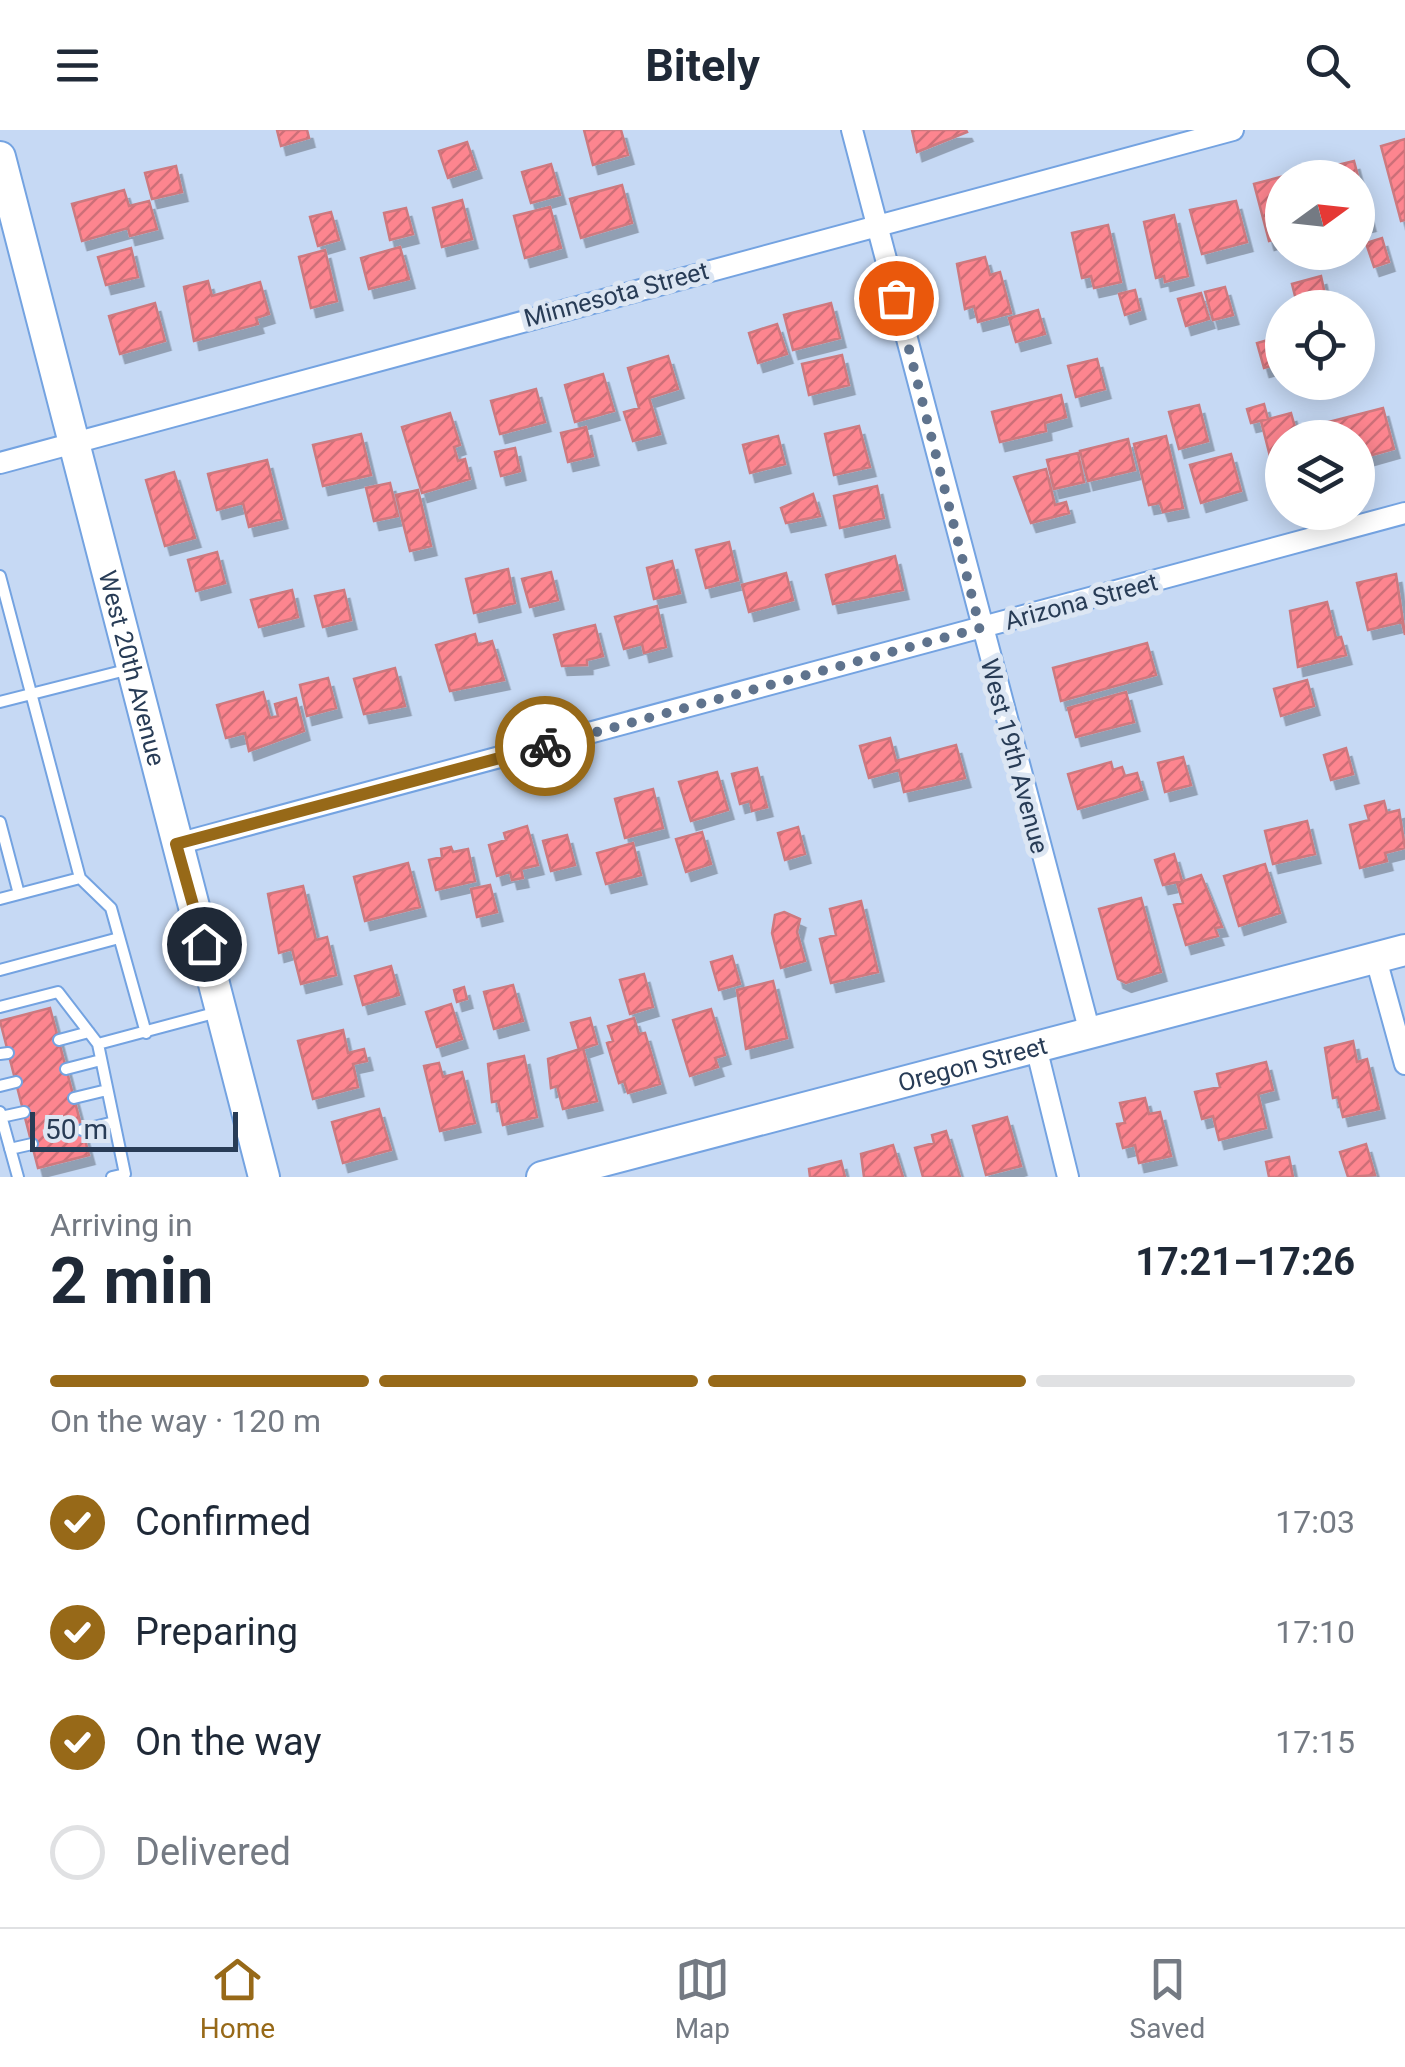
<!DOCTYPE html>
<html lang="en">
<head>
<meta charset="utf-8">
<style>
	body { margin:0; font-family:Roboto,sans-serif; background:#f2f2f3; color:#1f2937; height:100vh; display:flex; flex-direction:column; font-size:38px; white-space:nowrap }
	* { box-sizing:border-box; margin:0 }
	p { font-size:32px; color:#747a83 }
	.icon { flex:none; width:55px; height:55px; fill:none; stroke:currentColor; stroke-width:2; stroke-linecap:round; stroke-linejoin:round }
	.map { position:relative; height:1047px; overflow:hidden }
	.panel { display:flex; flex-direction:column; background:#fff; flex:1 }
	.panel>* { flex:none }
	.needle { width:65px; rotate:75deg }
	.controls { position:absolute; left:1265px; top:30px; display:grid; gap:20px }
	.controls a { display:grid; place-items:center; width:110px; height:110px; border-radius:50%; background:#fff; box-shadow:0 5px 25px #0003; font-size:50px }
	.scale { position:absolute; left:30px; bottom:25px; width:208px; box-sizing:border-box; padding-left:10px; border:5px solid #283c56; border-top:0; font-size:28px; line-height:35px; white-space:nowrap; color:#283c56; -webkit-text-stroke:8px #dce6f3; paint-order:stroke }
	.pin { position:absolute; display:grid; place-items:center; width:85px; height:85px; color:#fff; margin:-42px; border:5px solid #fff; border-radius:50%; box-shadow:0 2px 10px #0007 }
	.courier { position:absolute; display:grid; place-items:center; width:100px; height:100px; margin:-50px; border:8px solid #976918; border-radius:50%; background:#fff; color:#222; box-shadow:0 2px 12px #0007 }
	.overview em { font-style:normal; font-weight:700 }
	.overview div { display:flex; flex-direction:column-reverse }
	.overview { display:flex; align-items:center; justify-content:space-between; height:170px; padding:0 50px }
	h1 { font-size:65px; font-weight:700; line-height:75px }
	.bar { display:grid; grid-template-columns:repeat(4,1fr); gap:15px 10px; align-content:center; height:120px; padding:0 50px }
	.bar i { height:12px; border-radius:8px; background:#e0e1e3 }
	.bar .on { background:#976918 }
	.bar p { grid-column:span 4 }
	ol { padding:0 50px; list-style:none }
	li { display:flex; align-items:center; gap:30px; height:110px }
	li p { margin-inline-start:auto }
	li .icon { padding:10px; border-radius:50%; background:#976918; color:#fff; stroke-width:4 }
	li:last-child { color:#747a83 }
	li i { width:55px; height:55px; border:5px solid #e0e1e3; border-radius:50% }
	header { display:flex; justify-content:space-between; align-items:center; height:130px; padding:0 50px; background:#fff; font-size:45px; font-weight:700 }
	.menu { display:flex; justify-content:space-around; align-items:center; height:140px; border-top:2px solid #e0e1e3; background:#fff; font-size:28px; color:#747a83 }
	.menu a { display:grid; justify-items:center; gap:5px }
	.menu .on { color:#976918 }
	.map>svg:first-child { display:block }
	.building { fill:url(#building-hatch); stroke:#cd797f; stroke-width:2.5; filter:url(#shadow) }
	.lines { fill:none; stroke-linecap:round; stroke-linejoin:round }
	.service-casing { stroke:#74a3e1; stroke-width:14 }
	.minor-casing { stroke:#74a3e1; stroke-width:24 }
	.secondary-casing { stroke:#74a3e1; stroke-width:34 }
	.service { stroke:#fff; stroke-width:10 }
	.minor { stroke:#fff; stroke-width:20 }
	.secondary { stroke:#fff; stroke-width:30 }
	.done { stroke:#5f738d; stroke-width:10; stroke-dasharray:0 18 }
	.route { stroke:#976918; stroke-width:12 }
	.labels { text-anchor:middle; stroke-width:10; stroke-linejoin:round; paint-order:stroke }
	.street-label { font-size:25px; fill:#283c56; stroke:#dce6f3 }
</style>
</head>
<body>
<header><svg class="icon" aria-label="menu" viewBox="0 0 24 24"><path d="M4 6h16M4 12h16M4 18h16"/></svg>Bitely<svg class="icon" aria-label="search" viewBox="0 0 24 24"><circle cx="10" cy="10" r="6"/><path d="M15 15l6 6"/></svg></header>
<div class="map">
<svg width="1405" height="1047" viewBox="0 0 1405 1047">
	<defs>
		<pattern id="building-hatch" width="6" height="6" patternUnits="userSpaceOnUse" patternTransform="scale(2.5)"><rect width="6" height="6" fill="#fd858f"/><path d="M-1 1l2-2M0 6l6-6M5 7l2-2" fill="none" stroke="#cd6e78"/></pattern>
		<filter id="shadow"><feDropShadow dx="5.5" dy="9" stdDeviation="0" flood-color="#0004"/></filter>
	</defs>
	<rect width="100%" height="100%" fill="#c6d9f4"/>
	<path class="building" d="M 277,0 L 307,0 L 309,8 L 281,16 Z
		M 584,0 L 621,0 L 628,25 L 593,35 Z
		M 912,0 L 966,0 L 967,2 L 917,22 Z
		M 1405,9 L 1405,90 L 1401,91 L 1381,16 Z
		M 467,12 L 476,39 L 448,48 L 439,21 Z
		M 1354,31 L 1370,92 L 1358,95 L 1358,48 L 1323,48 L 1321,39 Z
		M 551,34 L 560,65 L 531,73 L 522,42 Z
		M 176,36 L 182,62 L 152,69 L 145,43 Z
		M 1288,45 L 1282,48 L 1282,107 L 1269,111 L 1254,54 Z
		M 622,55 L 632,93 L 581,108 L 570,69 Z
		M 124,60 L 129,76 L 149,71 L 157,99 L 130,106 L 128,98 L 82,111 L 72,74 Z
		M 462,70 L 472,109 L 442,117 L 433,78 Z
		M 1236,71 L 1247,112 L 1202,124 L 1190,80 Z
		M 550,77 L 561,118 L 525,128 L 514,86 Z
		M 406,78 L 413,104 L 390,110 L 384,83 Z
		M 331,82 L 339,110 L 318,116 L 310,87 Z
		M 1174,85 L 1188,146 L 1165,152 L 1164,146 L 1156,148 L 1144,92 Z
		M 1108,95 L 1121,152 L 1094,158 L 1091,146 L 1082,148 L 1072,103 Z
		M 1382,108 L 1389,132 L 1374,137 L 1366,113 Z
		M 400,117 L 409,149 L 369,159 L 361,128 Z
		M 131,118 L 138,147 L 106,155 L 98,127 Z
		M 325,120 L 337,171 L 311,178 L 299,127 Z
		M 985,127 L 990,145 L 1000,142 L 1011,183 L 978,192 L 974,176 L 965,179 L 957,134 Z
		M 1321,146 L 1328,178 L 1298,178 L 1292,154 Z
		M 208,151 L 212,166 L 260,152 L 269,184 L 256,188 L 258,194 L 194,211 L 184,157 Z
		M 1225,157 L 1233,185 L 1213,190 L 1205,162 Z
		M 1135,160 L 1140,180 L 1125,185 L 1119,164 Z
		M 1201,163 L 1209,189 L 1186,196 L 1178,169 Z
		M 155,173 L 165,211 L 120,224 L 109,186 Z
		M 831,173 L 840,208 L 793,220 L 784,185 Z
		M 1038,180 L 1045,204 L 1016,212 L 1009,188 Z
		M 777,194 L 787,224 L 758,233 L 749,203 Z
		M 1279,207 L 1282,233 L 1264,238 L 1257,213 Z
		M 842,225 L 849,255 L 809,265 L 802,234 Z
		M 668,226 L 678,259 L 649,268 L 660,304 L 633,311 L 624,282 L 639,278 L 628,238 Z
		M 1097,229 L 1105,259 L 1076,267 L 1068,236 Z
		M 603,244 L 614,281 L 575,292 L 565,255 Z
		M 536,259 L 545,292 L 500,304 L 491,271 Z
		M 1061,265 L 1066,287 L 1045,293 L 1046,301 L 1000,312 L 992,282 Z
		M 1264,274 L 1268,289 L 1251,293 L 1247,279 Z
		M 1199,275 L 1208,311 L 1179,319 L 1169,282 Z
		M 1383,278 L 1394,319 L 1362,328 L 1358,326 L 1358,308 L 1324,308 L 1321,294 Z
		M 450,283 L 460,315 L 454,317 L 458,331 L 465,329 L 470,349 L 422,363 L 402,297 Z
		M 1291,283 L 1298,308 L 1282,308 L 1282,348 L 1276,350 L 1261,291 Z
		M 859,296 L 870,337 L 834,345 L 825,304 Z
		M 586,297 L 593,326 L 568,332 L 561,303 Z
		M 361,304 L 371,345 L 323,356 L 313,315 Z
		M 778,306 L 785,334 L 750,343 L 743,315 Z
		M 1166,306 L 1183,378 L 1163,382 L 1160,373 L 1149,375 L 1134,314 Z
		M 1128,309 L 1135,340 L 1088,351 L 1080,321 Z
		M 515,318 L 520,341 L 501,346 L 495,322 Z
		M 1078,323 L 1084,352 L 1054,359 L 1047,330 Z
		M 1231,324 L 1241,361 L 1201,373 L 1190,335 Z
		M 267,330 L 282,389 L 249,397 L 243,373 L 217,380 L 208,344 Z
		M 1046,339 L 1055,375 L 1066,372 L 1069,383 L 1031,393 L 1014,347 Z
		M 174,342 L 195,408 L 165,416 L 146,350 Z
		M 390,353 L 398,386 L 374,391 L 366,358 Z
		M 877,356 L 884,388 L 840,398 L 834,366 Z
		M 418,360 L 431,416 L 410,421 L 396,365 Z
		M 813,364 L 820,386 L 786,393 L 781,378 Z
		M 729,412 L 738,450 L 706,458 L 696,420 Z
		M 217,422 L 225,453 L 196,461 L 188,430 Z
		M 895,426 L 903,460 L 833,474 L 826,445 Z
		M 672,431 L 680,463 L 654,469 L 647,438 Z
		M 508,439 L 515,473 L 474,483 L 466,449 Z
		M 551,442 L 558,470 L 530,477 L 522,449 Z
		M 786,443 L 793,470 L 749,482 L 742,455 Z
		M 1396,444 L 1405,505 L 1402,492 L 1368,500 L 1357,453 Z
		M 292,460 L 298,487 L 259,497 L 251,470 Z
		M 344,460 L 351,490 L 323,497 L 315,466 Z
		M 1327,472 L 1336,508 L 1341,507 L 1346,525 L 1298,537 L 1290,481 Z
		M 657,476 L 666,517 L 644,523 L 642,514 L 624,519 L 615,487 Z
		M 595,495 L 603,526 L 587,530 L 587,535 L 562,536 L 554,505 Z
		M 475,504 L 478,515 L 492,511 L 504,550 L 450,561 L 436,515 Z
		M 1147,513 L 1156,545 L 1061,571 L 1053,538 Z
		M 395,538 L 405,576 L 364,584 L 354,549 Z
		M 328,548 L 336,578 L 307,586 L 300,555 Z
		M 1307,550 L 1314,576 L 1281,586 L 1274,559 Z
		M 263,562 L 270,588 L 278,586 L 275,574 L 296,568 L 304,601 L 249,621 L 245,603 L 226,608 L 217,575 Z
		M 1126,562 L 1134,592 L 1076,607 L 1068,578 Z
		M 890,608 L 896,631 L 956,615 L 965,648 L 904,662 L 899,640 L 869,648 L 860,616 Z
		M 1346,618 L 1353,644 L 1331,650 L 1324,625 Z
		M 1183,627 L 1191,655 L 1165,662 L 1158,633 Z
		M 1111,632 L 1113,640 L 1122,637 L 1125,646 L 1137,643 L 1142,660 L 1078,679 L 1068,644 Z
		M 757,638 L 767,677 L 752,681 L 750,671 L 740,674 L 732,644 Z
		M 717,642 L 728,680 L 691,691 L 679,652 Z
		M 653,659 L 663,698 L 625,708 L 615,669 Z
		M 1384,671 L 1387,683 L 1399,680 L 1405,718 L 1385,723 L 1387,731 L 1360,738 L 1350,695 L 1369,690 L 1365,676 Z
		M 1307,691 L 1315,724 L 1273,734 L 1265,701 Z
		M 527,696 L 538,735 L 521,739 L 523,748 L 512,750 L 510,742 L 497,746 L 489,715 L 506,710 L 504,703 Z
		M 798,697 L 805,724 L 785,730 L 778,703 Z
		M 702,702 L 711,734 L 686,742 L 676,709 Z
		M 567,705 L 575,735 L 551,741 L 543,711 Z
		M 633,713 L 641,745 L 606,754 L 597,723 Z
		M 451,717 L 453,722 L 468,719 L 475,751 L 436,760 L 429,730 L 442,727 L 441,719 Z
		M 1174,724 L 1182,751 L 1163,755 L 1155,730 Z
		M 408,733 L 420,777 L 365,791 L 354,747 Z
		M 1265,734 L 1280,783 L 1239,796 L 1224,746 Z
		M 1201,745 L 1222,797 L 1215,798 L 1218,806 L 1186,815 L 1174,775 L 1183,773 L 1177,753 Z
		M 490,755 L 497,782 L 477,787 L 471,759 Z
		M 303,756 L 316,810 L 327,807 L 336,845 L 301,854 L 292,819 L 279,823 L 268,764 Z
		M 1141,768 L 1161,842 L 1126,853 L 1118,849 L 1099,779 Z
		M 861,771 L 878,842 L 831,853 L 820,809 L 836,805 L 830,779 Z
		M 784,782 L 800,789 L 797,802 L 805,831 L 781,838 L 772,803 L 775,785 Z
		M 732,826 L 740,854 L 719,860 L 711,832 Z
		M 391,836 L 399,865 L 363,875 L 355,846 Z
		M 644,844 L 653,877 L 630,884 L 620,850 Z
		M 773,851 L 787,908 L 746,919 L 737,860 Z
		M 513,855 L 523,891 L 494,899 L 484,862 Z
		M 464,857 L 467,869 L 457,872 L 454,860 Z
		M 451,874 L 462,909 L 437,917 L 426,882 Z
		M 50,878 L 89,1025 L 38,1038 L 0,891 Z
		M 711,879 L 725,925 L 715,928 L 718,937 L 690,946 L 673,890 Z
		M 590,888 L 597,914 L 579,920 L 571,893 Z
		M 634,888 L 639,904 L 645,903 L 660,954 L 628,963 L 624,951 L 619,953 L 607,913 L 613,911 L 608,896 Z
		M 343,900 L 348,923 L 364,919 L 367,931 L 353,934 L 358,957 L 313,969 L 298,911 Z
		M 1353,911 L 1357,932 L 1367,929 L 1379,979 L 1343,987 L 1338,967 L 1333,968 L 1325,918 Z
		M 583,918 L 597,971 L 563,979 L 557,956 L 551,958 L 548,929 Z
		M 524,926 L 537,987 L 503,995 L 498,971 L 492,972 L 488,934 Z
		M 1266,932 L 1273,960 L 1258,964 L 1266,998 L 1219,1010 L 1213,986 L 1202,989 L 1195,962 L 1220,957 L 1217,944 Z
		M 439,933 L 443,947 L 462,942 L 475,993 L 440,1001 L 424,936 Z
		M 1145,968 L 1149,984 L 1160,982 L 1171,1026 L 1139,1033 L 1135,1015 L 1123,1018 L 1117,994 L 1125,993 L 1120,973 Z
		M 379,979 L 391,1020 L 343,1033 L 332,992 Z
		M 1007,987 L 1021,1036 L 986,1045 L 973,996 Z
		M 946,1001 L 960,1047 L 923,1047 L 915,1018 L 934,1013 L 932,1005 Z
		M 1366,1014 L 1375,1045 L 1348,1047 L 1340,1022 Z
		M 893,1015 L 903,1047 L 864,1047 L 861,1024 Z
		M 1289,1027 L 1293,1047 L 1269,1047 L 1266,1032 Z
		M 841,1031 L 845,1047 L 810,1047 L 809,1039 Z"/>
	<g class="lines">
		<g class="service-casing">
			<path id="service" d="M 0,446 L 80,748 L 111,778 L 146,903
				M 0,572 L 130,539
				M 0,692 L 19,764
				M 0,769 L 80,748
				M 0,840 L 119,808
				M 0,877 L 58,862 L 98,914 L 125,1044 L 112,1047
				M 59,910 L 89,902
				M 98,914 L 218,882
				M 0,924 L 8,923
				M 66,939 L 101,930
				M 0,956 L 16,952
				M 74,968 L 107,960
				M 0,982 L 18,1047
				M 1,987 L 24,982
				M 82,1000 L 114,992
				M 10,1019 L 32,1014"/>
		</g>
		<g class="minor-casing">
			<path id="minor" d="M 852,0 L 1090,903
				M 0,333 L 1233,0
				M 177,714 L 1405,383
				M 1376,829 L 1405,934
				M 1036,917 L 1068,1047"/>
		</g>
		<g class="secondary-casing">
			<g id="secondary">
				<path id="s1" d="M 0,27 L 264,1047"/>
				<path id="s2" d="M 542,1047 L 1405,820"/>
			</g>
		</g>
		<use href="#service" class="service"/>
		<use href="#minor" class="minor"/>
		<use href="#secondary" class="secondary"/>
	</g>
	<g class="lines">
		<path class="done" d="M 545,616 L 980,498 L 896,168"/>
		<path class="route" d="M 204,814 L 176,714 L 545,616"/>
	</g>
	<g class="labels">
		<g class="street-label">
			<text transform="translate(616 164) rotate(-15)" y="9">Minnesota Street</text>
			<text transform="translate(1081 471) rotate(-15)" y="9">Arizona Street</text>
			<text dy="9" stroke="none"><textPath href="#s1" startOffset="528">West 20th Avenue</textPath></text>
			<text transform="translate(1015 626) rotate(75)" y="9">West 19th Avenue</text>
			<text dy="9" stroke="none"><textPath href="#s2" startOffset="445">Oregon Street</textPath></text>
		</g>
	</g>
</svg>
<div class="controls">
<a><svg class="needle" viewBox="-14 -14 28 28"><path d="M0-13l5 13h-10z" fill="#e53935"/><path d="M0 13l5-13h-10z" fill="#747a83"/></svg></a>
<a><svg class="icon" aria-label="locate" viewBox="0 0 24 24"><circle cx="12" cy="12" r="6"/><path d="M12 2v4M12 18v4M2 12h4M18 12h4"/></svg></a>
<a><svg class="icon" aria-label="layers" viewBox="0 0 24 24"><path d="M12 4l9 5-9 5-9-5zM3 14l9 5 9-5"/></svg></a>
</div>
<div class="scale">50 m</div>
<div class="pin" style="left:896px;top:168px;background:#ea580c"><svg class="icon" aria-label="bag" viewBox="0 0 24 24"><path d="M5 8h14l-1 12H6zM9 8a3 3 0 0 1 6 0"/></svg></div>
<div class="pin" style="left:204px;top:814px;background:#1f2937"><svg class="icon" aria-label="home" viewBox="0 0 24 24"><path d="M3 11l9-7 9 7M6 9v11h12V9"/></svg></div>
<div class="courier" style="left:545px;top:616px"><svg class="icon" aria-label="bike" viewBox="0 0 24 24"><circle cx="6" cy="16" r="4"/><circle cx="18" cy="16" r="4"/><path d="M6 16l4-8h5l3 8M10 8l3 8H6M13 5h3"/></svg></div>
</div>
<section class="panel">
<div class="overview"><div><h1>2 min</h1><p>Arriving in</p></div><em>17:21–17:26</em></div>
<div class="bar"><i class="on"></i><i class="on"></i><i class="on"></i><i></i><p>On the way · 120 m</p></div>
<ol>
<li><svg class="icon" aria-label="check" viewBox="0 0 24 24"><path d="M5 12l5 5 9-10"/></svg>Confirmed<p>17:03</p></li>
<li><svg class="icon" aria-label="check" viewBox="0 0 24 24"><path d="M5 12l5 5 9-10"/></svg>Preparing<p>17:10</p></li>
<li><svg class="icon" aria-label="check" viewBox="0 0 24 24"><path d="M5 12l5 5 9-10"/></svg>On the way<p>17:15</p></li>
<li><i></i>Delivered</li>
</ol>
</section>
<nav class="menu">
<a class="on"><svg class="icon" aria-label="home" viewBox="0 0 24 24"><path d="M3 11l9-7 9 7M6 9v11h12V9"/></svg>Home</a>
<a><svg class="icon" aria-label="map" viewBox="0 0 24 24"><path d="M3 6l6-2 6 2 6-2v14l-6 2-6-2-6 2zM9 4v14M15 6v14"/></svg>Map</a>
<a><svg class="icon" aria-label="saved" viewBox="0 0 24 24"><path d="M7 4h10v16l-5-4-5 4z"/></svg>Saved</a>
</nav>
</body>
</html>
